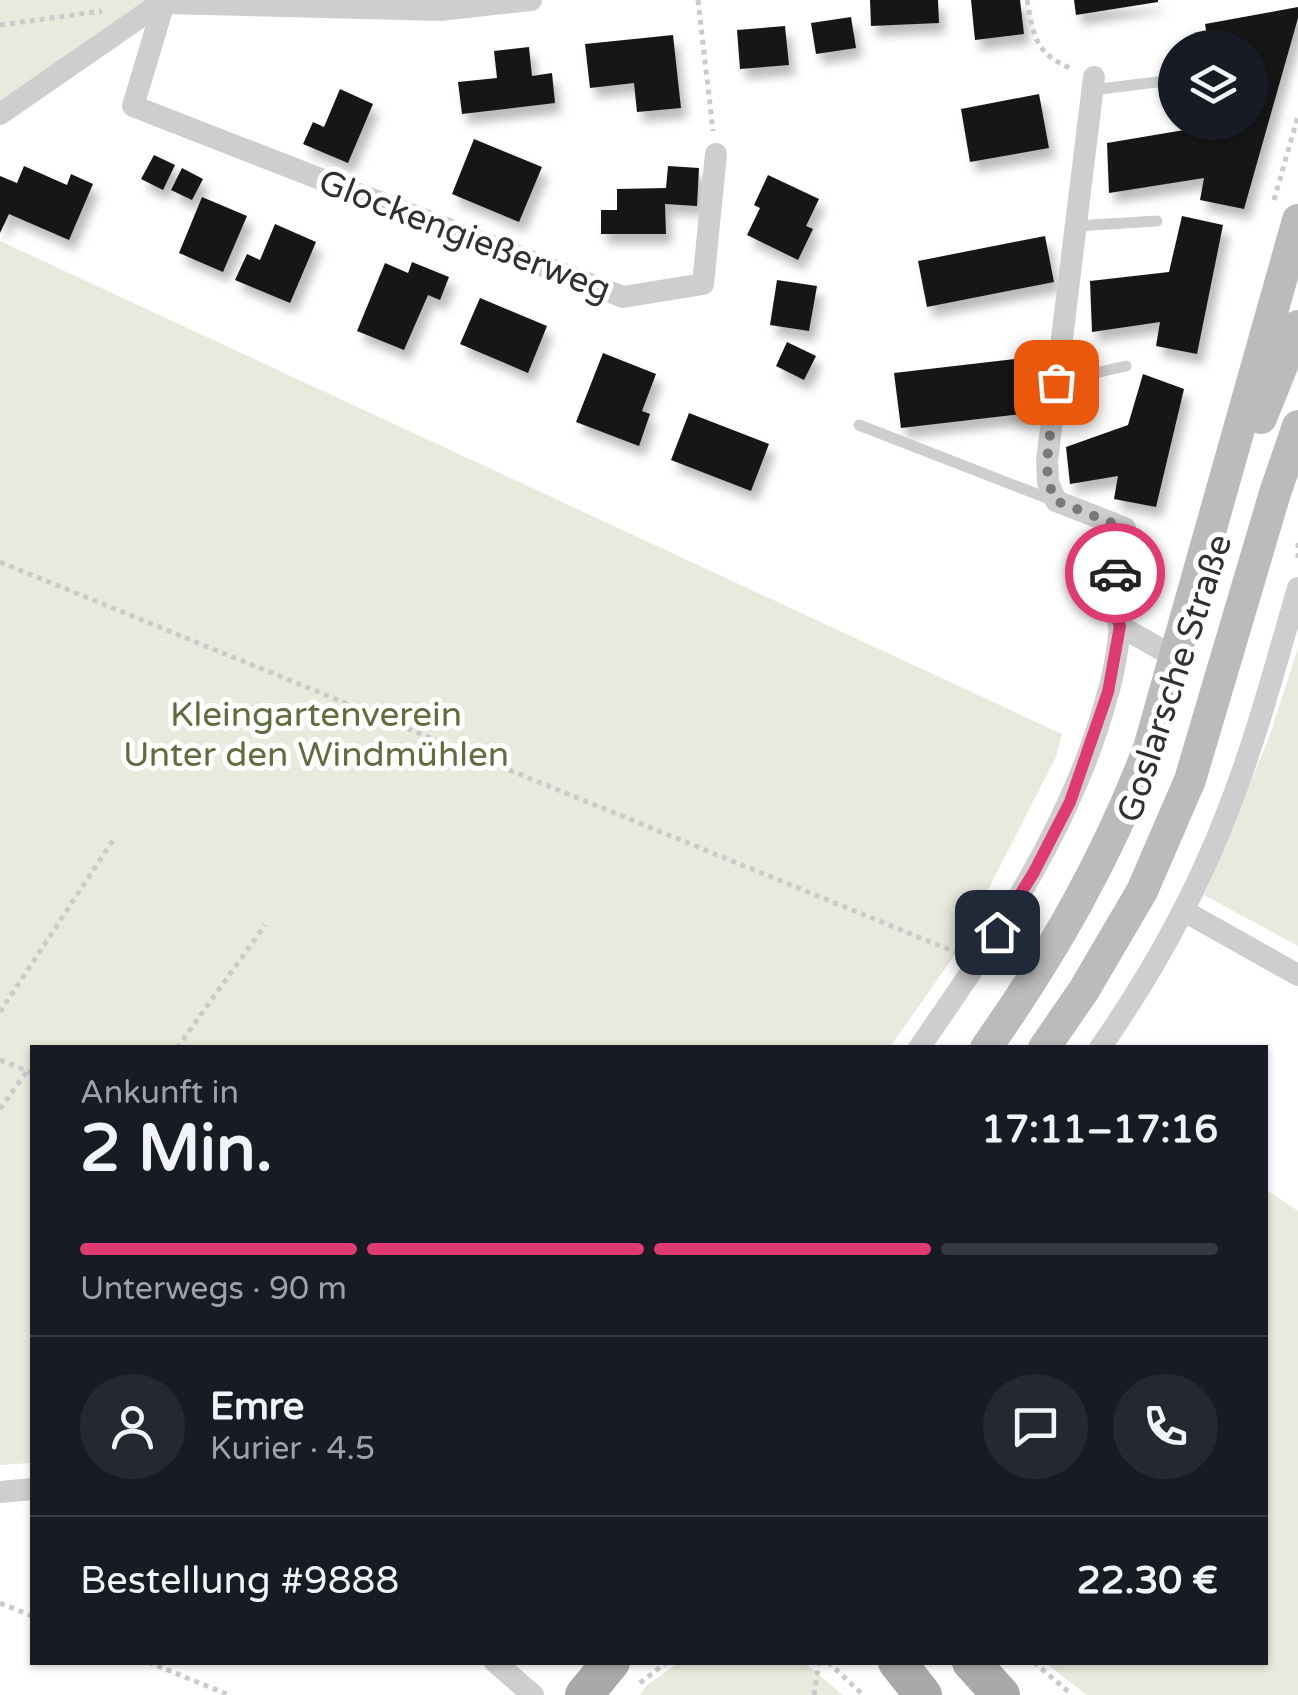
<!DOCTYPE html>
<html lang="de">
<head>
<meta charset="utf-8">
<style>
	body { margin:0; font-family:"Varela Round",sans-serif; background:#242831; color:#f1f3f6; height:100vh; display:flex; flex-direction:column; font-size:38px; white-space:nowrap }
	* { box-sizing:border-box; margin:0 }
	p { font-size:32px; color:#9ea1a6 }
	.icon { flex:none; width:55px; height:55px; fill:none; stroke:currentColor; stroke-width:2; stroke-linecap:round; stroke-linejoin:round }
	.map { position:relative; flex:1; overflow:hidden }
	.panel { position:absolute; left:30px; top:1045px; width:1238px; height:620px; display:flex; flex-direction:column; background:#171b24; border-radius:0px; box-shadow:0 2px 8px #0004 }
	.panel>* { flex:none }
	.controls { position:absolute; left:1158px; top:30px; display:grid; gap:20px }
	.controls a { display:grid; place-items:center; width:110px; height:110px; border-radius:50%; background:#171b24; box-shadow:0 2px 8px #0004; font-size:50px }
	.pin { position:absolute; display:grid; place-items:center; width:85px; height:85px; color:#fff; margin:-42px; border-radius:20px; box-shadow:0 5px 15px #0006 }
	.courier { position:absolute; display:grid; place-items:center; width:100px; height:100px; margin:-50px; border:8px solid #e03b71; border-radius:50%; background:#fff; color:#222; box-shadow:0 2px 12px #0007 }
	.overview em { font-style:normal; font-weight:800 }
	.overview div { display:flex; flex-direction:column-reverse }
	.overview { display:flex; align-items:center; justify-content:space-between; height:170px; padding:0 50px }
	h1 { font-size:65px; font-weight:800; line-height:75px }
	.bar { display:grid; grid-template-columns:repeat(4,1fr); gap:15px 10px; align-content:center; height:120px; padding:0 50px }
	.bar i { height:12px; border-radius:8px; background:#363941 }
	.bar .current { background:#e03b71 }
	.bar p { grid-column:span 4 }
	.line { display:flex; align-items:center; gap:25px; padding:0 50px; border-top:2px solid #363941 }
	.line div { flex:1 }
	.round { display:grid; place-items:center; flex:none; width:105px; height:105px; border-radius:52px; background:#242831 }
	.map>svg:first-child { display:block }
	.green { fill:#e8eadd }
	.building { fill:#181818; filter:url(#shadow) }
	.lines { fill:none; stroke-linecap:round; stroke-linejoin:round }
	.path { stroke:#cbcbcb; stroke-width:5; stroke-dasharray:5 5; stroke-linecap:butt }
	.lane { stroke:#cecece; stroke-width:11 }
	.street { stroke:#cecece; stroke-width:22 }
	.secondary { stroke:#bbb; stroke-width:32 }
	.primary { stroke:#a9a9a9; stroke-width:38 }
	.done { stroke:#797979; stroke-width:10; stroke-dasharray:0 18 }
	.route { stroke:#e03b71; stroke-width:12 }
	.labels { text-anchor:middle; stroke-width:10; stroke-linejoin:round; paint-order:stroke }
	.street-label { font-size:35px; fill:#313131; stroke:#fff }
	.park-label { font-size:35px; fill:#606d3f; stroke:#fff }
</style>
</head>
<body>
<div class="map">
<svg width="1298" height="1695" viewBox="0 0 1298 1695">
	<defs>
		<filter id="shadow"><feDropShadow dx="6" dy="10" stdDeviation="5" flood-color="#0004"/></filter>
	</defs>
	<rect width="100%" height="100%" fill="#fff"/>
	<path class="green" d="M 0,0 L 162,0 L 0,114 Z
		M 0,241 L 1062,734 L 1056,757 L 954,956 L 890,1047 L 32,1048 L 32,1463 L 0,1465 Z
		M 1298,648 L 1298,946 L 1204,895 L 1271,732 Z
		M 1265,1189 L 1298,1211 L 1298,1695 L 1087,1695 L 1045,1663 L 1265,1662 Z
		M 680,1662 L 805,1663 L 843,1695 L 640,1695 L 647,1685 Z"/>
	<path class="building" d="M 870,0 L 938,0 L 939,23 L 871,26 Z
		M 971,0 L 1020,0 L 1024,34 L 975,40 Z
		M 1074,0 L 1158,0 L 1158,2 L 1076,15 Z
		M 1298,7 L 1298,18 L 1244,209 L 1200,200 L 1204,178 L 1109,193 L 1107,143 L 1214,125 L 1215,122 L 1250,122 L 1250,48 L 1209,48 L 1205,24 Z
		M 851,17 L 856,48 L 816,54 L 811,23 Z
		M 785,26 L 789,65 L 740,69 L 737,30 Z
		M 673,35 L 681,108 L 637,112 L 634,83 L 590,88 L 585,44 Z
		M 529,47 L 532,76 L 552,73 L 555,103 L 462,114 L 458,82 L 497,78 L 494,51 Z
		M 340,89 L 373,104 L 348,163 L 303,144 L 313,122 L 324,127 Z
		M 1039,94 L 1049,148 L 970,162 L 961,109 Z
		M 474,139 L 542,167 L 519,222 L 452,194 Z
		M 154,155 L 175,165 L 163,190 L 141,179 Z
		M 24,166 L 67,185 L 71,174 L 93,184 L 69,240 L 9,214 L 0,233 L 0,176 L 17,183 Z
		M 668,166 L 699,168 L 697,206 L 665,204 L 666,234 L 601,234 L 601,210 L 617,210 L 617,189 L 666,188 Z
		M 182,168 L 203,179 L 192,200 L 171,190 Z
		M 768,175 L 819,199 L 806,226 L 813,229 L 798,260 L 747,235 L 760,208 L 754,205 Z
		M 202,197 L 247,216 L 223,272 L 179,253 Z
		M 1182,216 L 1223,225 L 1197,354 L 1156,346 L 1160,322 L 1092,332 L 1090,281 L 1169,272 Z
		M 275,224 L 316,242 L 290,303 L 235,280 L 247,254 L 260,260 Z
		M 1045,236 L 1054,282 L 927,307 L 918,261 Z
		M 412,262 L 449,277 L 440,300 L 428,295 L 404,350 L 357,331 L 385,263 L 408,273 Z
		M 777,280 L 817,286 L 809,331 L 770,325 Z
		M 480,298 L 547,326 L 528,373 L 460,344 Z
		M 787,342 L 816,356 L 804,380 L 776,366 Z
		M 603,353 L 656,374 L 642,411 L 650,414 L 639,446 L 576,422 Z
		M 1032,357 L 1039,412 L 901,428 L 894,373 Z
		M 1143,374 L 1184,389 L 1156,507 L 1114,499 L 1118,476 L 1070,484 L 1066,447 L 1128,425 Z
		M 689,413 L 769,444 L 751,491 L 671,460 Z"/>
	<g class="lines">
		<path class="path" d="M 698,0 L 713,131
			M 1027,0 C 1033,35 1035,53 1070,68
			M 0,25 L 102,11
			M 1274,200 L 1298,116
			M 1298,543 L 1298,560
			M 0,562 L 955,952
			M 0,1012 L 115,837
			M 177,1048 L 265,925
			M 0,1060 L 32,1073
			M 0,1109 L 27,1071
			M 0,1603 L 32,1616
			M 148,1662 L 229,1695
			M 828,1662 L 863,1695
			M 1034,1662 L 1072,1695
			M 640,1683 L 667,1662
			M 814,1695 L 819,1662"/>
		<path class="lane" d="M 1092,90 L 1173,80
			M 1076,226 L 1157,221
			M 1056,382 L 1126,366
			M 859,425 L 1052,500"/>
		<path class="street" d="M 531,0 L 440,10 L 164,3 L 133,106 L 623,297 L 703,284 L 716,154
			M 0,114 L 165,0
			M 1120,626 L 1176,658
			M 1184,911 L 1298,975
			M 919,1048 C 996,937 1073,825 1108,693 C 1112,680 1121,637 1119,625 C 1118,617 1113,612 1113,603 C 1113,578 1120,553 1125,528 L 1056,501 L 1048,482 L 1047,461 L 1094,77
			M 1100,1048 C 1151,975 1195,896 1227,813 C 1256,740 1276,663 1298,588
			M 0,1492 L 32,1489
			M 495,1662 L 533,1695"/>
		<path class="secondary" d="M 1261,418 L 1298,326
			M 986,1048 C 1054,951 1107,858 1149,748 L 1298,220
			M 1044,1048 L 1084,990 L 1142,891 L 1190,780 L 1275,493 L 1298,426"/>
		<path class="primary" d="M 897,1662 L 923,1695
			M 971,1662 L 1001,1695
			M 584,1695 L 611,1662"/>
	</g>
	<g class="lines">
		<path class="done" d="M 1056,382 L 1047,461 L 1048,482 L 1056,501 L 1125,528 L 1115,573"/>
		<path class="route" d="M 997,932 L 1034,872 L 1070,802 L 1108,692 L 1120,626 L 1113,608 L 1115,573"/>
	</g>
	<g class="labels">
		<g class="street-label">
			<text transform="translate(465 235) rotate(21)" y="12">Glockengießerweg</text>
			<text transform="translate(1174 678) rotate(-72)" y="12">Goslarsche Straße</text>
		</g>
		<g class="park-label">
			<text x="316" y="726">Kleingartenverein<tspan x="316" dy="40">Unter den Windmühlen</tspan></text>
		</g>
	</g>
</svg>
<div class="controls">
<a><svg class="icon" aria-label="layers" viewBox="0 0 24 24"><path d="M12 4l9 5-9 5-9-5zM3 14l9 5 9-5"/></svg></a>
</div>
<div class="pin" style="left:1056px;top:382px;background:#ea580c"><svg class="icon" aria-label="bag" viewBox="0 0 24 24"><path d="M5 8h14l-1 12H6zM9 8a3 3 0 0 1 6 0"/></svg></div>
<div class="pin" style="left:997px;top:932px;background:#1f2937"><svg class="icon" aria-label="home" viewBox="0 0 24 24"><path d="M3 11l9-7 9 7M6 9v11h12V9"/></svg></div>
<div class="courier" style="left:1115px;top:573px"><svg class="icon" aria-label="car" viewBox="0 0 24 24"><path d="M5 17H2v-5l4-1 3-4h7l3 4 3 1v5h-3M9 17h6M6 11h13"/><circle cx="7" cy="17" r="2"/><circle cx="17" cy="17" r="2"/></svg></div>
<section class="panel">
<div class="overview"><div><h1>2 Min.</h1><p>Ankunft in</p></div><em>17:11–17:16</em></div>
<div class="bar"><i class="current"></i><i class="current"></i><i class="current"></i><i></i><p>Unterwegs · 90 m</p></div>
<div class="line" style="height:180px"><a class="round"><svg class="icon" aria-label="person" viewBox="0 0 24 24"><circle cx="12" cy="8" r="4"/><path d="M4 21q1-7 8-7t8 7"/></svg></a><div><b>Emre</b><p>Kurier · 4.5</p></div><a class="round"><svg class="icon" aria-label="chat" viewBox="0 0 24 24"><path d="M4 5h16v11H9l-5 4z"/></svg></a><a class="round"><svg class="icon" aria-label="phone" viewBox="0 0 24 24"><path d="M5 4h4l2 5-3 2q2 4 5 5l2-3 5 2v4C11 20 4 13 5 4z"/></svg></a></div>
<div class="line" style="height:130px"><div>Bestellung #9888</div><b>22.30 €</b></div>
</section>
</div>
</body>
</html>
